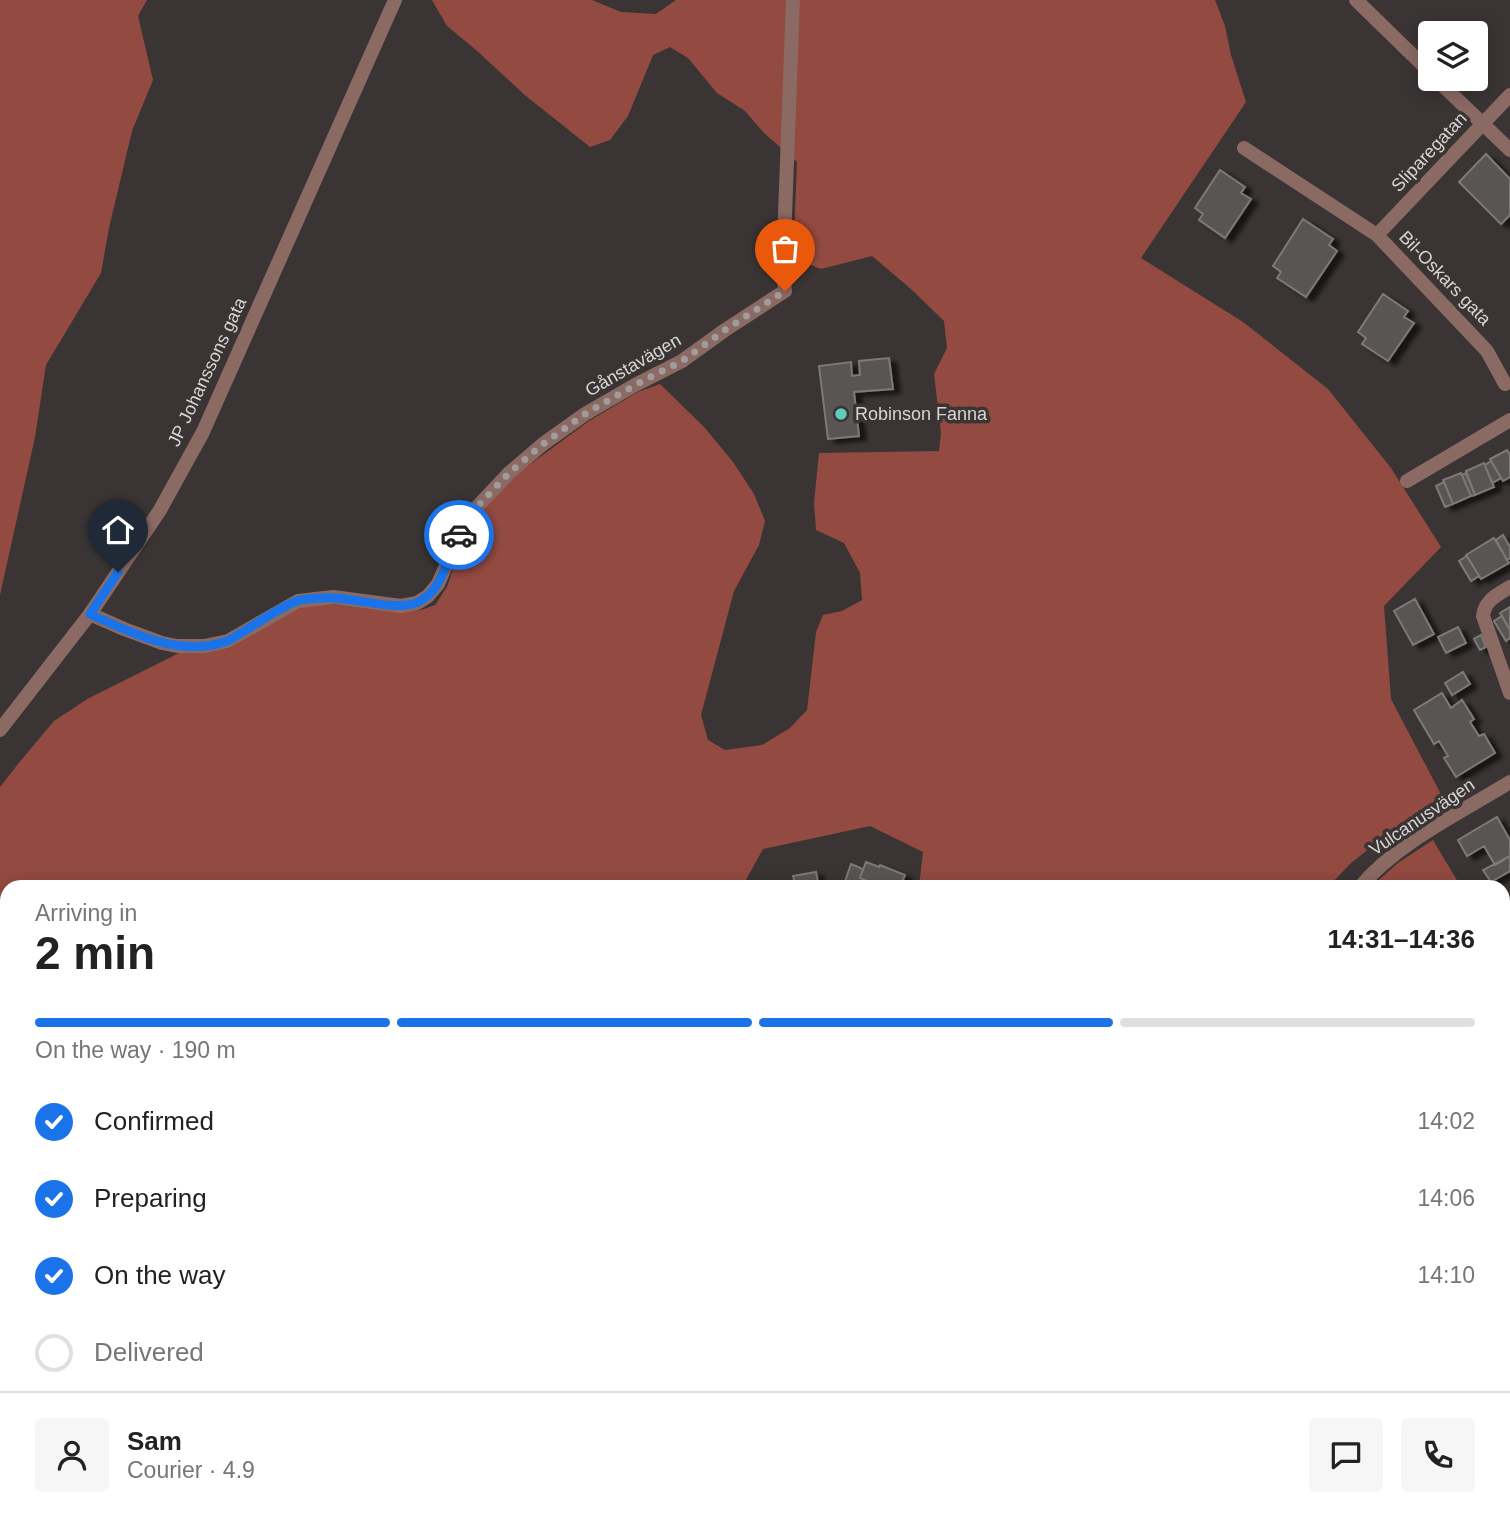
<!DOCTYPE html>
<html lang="en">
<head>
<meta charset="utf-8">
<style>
	body { margin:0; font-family:Helvetica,sans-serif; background:#f6f6f6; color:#222; height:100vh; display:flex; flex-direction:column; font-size:26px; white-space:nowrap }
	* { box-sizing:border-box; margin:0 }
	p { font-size:23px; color:#767676 }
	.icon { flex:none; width:38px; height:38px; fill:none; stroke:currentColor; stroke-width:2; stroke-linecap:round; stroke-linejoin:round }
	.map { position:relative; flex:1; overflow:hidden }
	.drawer { position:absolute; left:0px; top:880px; width:1510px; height:653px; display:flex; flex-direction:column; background:#fff; border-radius:21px 21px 0 0; box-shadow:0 4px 18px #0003 }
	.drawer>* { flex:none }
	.controls { position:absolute; left:1418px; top:21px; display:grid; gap:14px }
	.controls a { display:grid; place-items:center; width:70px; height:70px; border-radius:7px; background:#fff; box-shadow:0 4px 18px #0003; font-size:35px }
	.pin { position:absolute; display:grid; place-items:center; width:60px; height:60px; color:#fff; margin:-72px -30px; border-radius:50% 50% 50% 0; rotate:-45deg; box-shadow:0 0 7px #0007 }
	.pin .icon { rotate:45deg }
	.courier { position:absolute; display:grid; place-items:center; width:70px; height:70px; margin:-35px; border:5px solid #1a73e8; border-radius:50%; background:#fff; color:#222; box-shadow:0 2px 9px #0007 }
	.overview em { font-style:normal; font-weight:700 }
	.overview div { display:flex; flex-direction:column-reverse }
	.overview { display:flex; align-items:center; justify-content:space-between; height:119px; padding:0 35px }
	h1 { font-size:46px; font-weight:700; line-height:52px }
	.bar { display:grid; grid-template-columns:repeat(4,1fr); gap:10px 7px; align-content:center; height:84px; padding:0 35px }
	.bar i { height:9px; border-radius:5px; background:#e0e0e0 }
	.bar .on { background:#1a73e8 }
	.bar p { grid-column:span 4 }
	.line { display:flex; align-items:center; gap:18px; padding:0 35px; border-top:2px solid #e0e0e0 }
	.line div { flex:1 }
	.round { display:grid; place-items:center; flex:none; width:74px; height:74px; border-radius:7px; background:#f6f6f6 }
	ol { padding:0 35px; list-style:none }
	li { display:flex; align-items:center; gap:21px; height:77px }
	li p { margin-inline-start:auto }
	li .icon { padding:7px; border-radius:50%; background:#1a73e8; color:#fff; stroke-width:4 }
	li:last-child { color:#767676 }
	li i { width:38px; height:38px; border:4px solid #e0e0e0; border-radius:50% }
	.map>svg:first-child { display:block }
	.forest { fill:#934a41 }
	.building { fill:#595453; stroke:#7e7878; stroke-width:2; filter:url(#shadow) }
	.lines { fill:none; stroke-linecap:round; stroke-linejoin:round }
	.service { stroke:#8c6a64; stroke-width:7 }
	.minor { stroke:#8c6a64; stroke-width:14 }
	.tertiary { stroke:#8c6a64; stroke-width:14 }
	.done { stroke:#a09c9c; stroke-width:7; stroke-dasharray:0 12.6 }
	.route { stroke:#1a73e8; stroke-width:9 }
	.poi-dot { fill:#5eceb8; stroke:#3a3534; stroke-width:2.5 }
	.labels { text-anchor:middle; stroke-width:7; stroke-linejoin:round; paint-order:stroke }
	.street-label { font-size:18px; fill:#d7d4d4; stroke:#3a3534 }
	.poi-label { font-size:18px; fill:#d7d4d4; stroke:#3a3534; text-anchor:start }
</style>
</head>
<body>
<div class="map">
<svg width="1510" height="1532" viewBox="0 0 1510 1532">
	<defs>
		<filter id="shadow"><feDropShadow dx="7" dy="4" stdDeviation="2" flood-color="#0009"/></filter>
	</defs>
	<rect width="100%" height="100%" fill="#3a3534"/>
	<path class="forest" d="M 0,0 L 147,0 L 138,16 L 153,80 L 132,131 L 109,228 L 101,273 L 46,365 L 35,437 L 0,595 Z
		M 432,0 L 592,0 L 621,12 L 656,14 L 676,0 L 1215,0 L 1225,26 L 1231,55 L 1246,102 L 1141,258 L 1243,322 L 1328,389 L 1391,468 L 1441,547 L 1384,606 L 1391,699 L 1444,800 L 1380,840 L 1351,863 L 1328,887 L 919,887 L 923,852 L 870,826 L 763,849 L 742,887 L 7,887 L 7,1157 L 0,1162 L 0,787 L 18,764 L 54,721 L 89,698 L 183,651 L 230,648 L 300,606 L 331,604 L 396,612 L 421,610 L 435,605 L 447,587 L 462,542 L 483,511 L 513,477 L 589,421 L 638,392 L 660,384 L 705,428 L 733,462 L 754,494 L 765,521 L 759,545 L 734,591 L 701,715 L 708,740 L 725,750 L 762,745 L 790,728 L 807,710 L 816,632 L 823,615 L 842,611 L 862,600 L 860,573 L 844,543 L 816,530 L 814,503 L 819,453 L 939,451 L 941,433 L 934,374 L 947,348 L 944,321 L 911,289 L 872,256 L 821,269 L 793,258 L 797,162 L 764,133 L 745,111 L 717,93 L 688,58 L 670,47 L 653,55 L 628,116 L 610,140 L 590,147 L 526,96 L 476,50 L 447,26 Z
		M 1433,840 L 1461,887 L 1371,887 L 1398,863 Z
		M 38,1526 L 265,1526 L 262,1532 L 40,1532 Z
		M 498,1526 L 833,1526 L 833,1532 L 494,1532 Z"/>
	<path class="building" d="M 1486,154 L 1510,179 L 1510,215 L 1501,224 L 1459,182 Z
		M 1220,170 L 1245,187 L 1241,193 L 1251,199 L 1225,238 L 1199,220 L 1203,214 L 1195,208 Z
		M 1303,219 L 1333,239 L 1329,245 L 1337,251 L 1306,297 L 1277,278 L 1281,272 L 1273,266 Z
		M 1383,294 L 1408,311 L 1404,317 L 1414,323 L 1388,361 L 1362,344 L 1366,338 L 1358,332 Z
		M 889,358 L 893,389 L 854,392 L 859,436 L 828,439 L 819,366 L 851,362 L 852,376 L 860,375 L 859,361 Z
		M 1507,450 L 1510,455 L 1510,477 L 1503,481 L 1490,459 Z
		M 1491,461 L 1501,478 L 1492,483 L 1485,465 Z
		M 1484,463 L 1494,487 L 1475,495 L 1466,471 Z
		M 1461,473 L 1471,496 L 1453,504 L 1443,480 Z
		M 1466,473 L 1475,495 L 1471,496 L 1462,475 Z
		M 1444,482 L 1453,504 L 1445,507 L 1436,486 Z
		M 1503,535 L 1510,547 L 1510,558 L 1507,560 L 1496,540 Z
		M 1494,538 L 1509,563 L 1481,579 L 1466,555 Z
		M 1467,556 L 1479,576 L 1471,581 L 1459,561 Z
		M 1415,599 L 1434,634 L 1413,645 L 1394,611 Z
		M 1510,607 L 1510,630 L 1500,613 Z
		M 1502,616 L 1510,630 L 1510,638 L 1506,641 L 1494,621 Z
		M 1458,627 L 1466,643 L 1446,653 L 1438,637 Z
		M 1481,635 L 1486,647 L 1480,650 L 1474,639 Z
		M 1463,672 L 1470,684 L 1452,695 L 1445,683 Z
		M 1442,693 L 1451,708 L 1462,700 L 1474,719 L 1470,722 L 1479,736 L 1484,734 L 1495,753 L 1456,777 L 1444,758 L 1448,756 L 1439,741 L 1434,744 L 1414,710 Z
		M 1497,817 L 1510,840 L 1510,856 L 1495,865 L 1484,846 L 1467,856 L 1458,840 Z
		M 1510,856 L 1510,871 L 1491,882 L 1483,870 Z
		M 866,862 L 879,867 L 880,865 L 905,875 L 900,887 L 872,887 L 873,883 L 860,878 Z
		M 851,864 L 863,869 L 860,878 L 863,879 L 860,887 L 843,887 Z
		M 816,872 L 819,887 L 796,887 L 793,876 Z
		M 1510,1021 L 1510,1045 L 1503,1040 L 1503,1031 Z
		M 1503,1058 L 1510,1061 L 1510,1080 L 1503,1076 Z
		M 1503,1076 L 1510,1080 L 1510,1100 L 1507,1107 L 1503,1105 Z
		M 7,1184 L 7,1222 L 5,1220 L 0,1225 L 0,1191 Z
		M 441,1526 L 470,1526 L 465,1532 L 437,1532 Z
		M 843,1526 L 932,1526 L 932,1531 L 843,1532 Z
		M 1019,1526 L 1034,1526 L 1034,1532 L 1019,1532 Z
		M 1051,1526 L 1067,1526 L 1067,1532 L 1051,1532 Z
		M 1438,1526 L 1455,1526 L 1455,1532 L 1438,1532 Z
		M 1363,1528 L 1382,1528 L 1382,1532 L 1363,1532 Z"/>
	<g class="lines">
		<path class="service" d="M 1236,1526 L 1236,1532"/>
		<path class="minor" d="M 1356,0 L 1430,72
			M 1436,79 L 1510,150
			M 1244,148 L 1377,235 L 1487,351 L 1505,384
			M 1377,235 L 1510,95
			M 1407,481 L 1510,420
			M 1510,587 C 1497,595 1485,600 1483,616 L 1510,693
			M 90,614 L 124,629 L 162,643 L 177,646 L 204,646 L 228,641 L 298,601 L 333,597 L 401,606 L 417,603 L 428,596 L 438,584 L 458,538 L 478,506 L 509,473 L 543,444 L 585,414 L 635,385 L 682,361 L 725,330 L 785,291 L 783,269 L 793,0
			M 1360,887 C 1398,842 1460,813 1510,782
			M 1503,996 L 1510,989
			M 0,1332 L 7,1329
			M 942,1526 L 943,1532
			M 368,1532 L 372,1526
			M 1264,1532 L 1264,1526
			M 1408,1532 L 1408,1526"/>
		<path class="tertiary" d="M 0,730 L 90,614 L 160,510 L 203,432 L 395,0"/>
	</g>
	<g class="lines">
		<path class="done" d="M 459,535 L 478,506 L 509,473 L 543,444 L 585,414 L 635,385 L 682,361 L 725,330 L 785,291"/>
		<path class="route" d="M 118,572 L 90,614 C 131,633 181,658 227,641 C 234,638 240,633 246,630 C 262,620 279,608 297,601 C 305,598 315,599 323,598 C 351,595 395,613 418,602 C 443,591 447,557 459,535"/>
	</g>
	<circle class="poi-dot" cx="841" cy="414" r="7"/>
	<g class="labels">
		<g class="street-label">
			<text transform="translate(1429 152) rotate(-47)" y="6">Sliparegatan</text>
			<text transform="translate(1445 278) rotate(46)" y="6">Bil-Oskars gata</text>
			<text transform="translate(633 365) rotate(-30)" y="6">Gånstavägen</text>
			<text transform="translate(207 372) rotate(-65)" y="6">JP Johanssons gata</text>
			<text transform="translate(1422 817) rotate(-34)" y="6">Vulcanusvägen</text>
		</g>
		<g class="poi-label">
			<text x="855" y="420">Robinson Fanna</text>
		</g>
	</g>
</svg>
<div class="controls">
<a><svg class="icon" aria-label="layers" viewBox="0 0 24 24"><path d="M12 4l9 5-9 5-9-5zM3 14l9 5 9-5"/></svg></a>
</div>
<div class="pin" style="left:785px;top:291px;background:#ea580c"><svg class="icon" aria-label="bag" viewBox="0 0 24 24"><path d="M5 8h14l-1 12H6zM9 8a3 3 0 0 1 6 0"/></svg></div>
<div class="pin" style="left:118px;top:572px;background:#1f2937"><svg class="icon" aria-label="home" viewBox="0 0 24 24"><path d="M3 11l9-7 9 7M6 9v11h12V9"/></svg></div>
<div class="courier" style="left:459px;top:535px"><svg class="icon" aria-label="car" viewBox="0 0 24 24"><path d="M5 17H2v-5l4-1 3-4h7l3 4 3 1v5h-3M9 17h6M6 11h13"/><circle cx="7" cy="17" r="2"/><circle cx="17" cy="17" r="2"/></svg></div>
<section class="drawer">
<div class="overview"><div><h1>2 min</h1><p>Arriving in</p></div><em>14:31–14:36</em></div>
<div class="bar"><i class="on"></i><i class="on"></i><i class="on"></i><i></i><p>On the way · 190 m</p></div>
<ol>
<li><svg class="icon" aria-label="check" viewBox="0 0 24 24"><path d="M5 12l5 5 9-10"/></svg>Confirmed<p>14:02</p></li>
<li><svg class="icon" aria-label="check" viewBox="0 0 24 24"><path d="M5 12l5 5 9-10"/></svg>Preparing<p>14:06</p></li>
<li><svg class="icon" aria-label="check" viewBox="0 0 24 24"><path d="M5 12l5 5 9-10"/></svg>On the way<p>14:10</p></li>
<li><i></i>Delivered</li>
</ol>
<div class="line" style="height:126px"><a class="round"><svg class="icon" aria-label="person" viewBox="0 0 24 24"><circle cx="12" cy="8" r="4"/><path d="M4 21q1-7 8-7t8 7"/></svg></a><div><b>Sam</b><p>Courier · 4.9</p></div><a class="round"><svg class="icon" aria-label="chat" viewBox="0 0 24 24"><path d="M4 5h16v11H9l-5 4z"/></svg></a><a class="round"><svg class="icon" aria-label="phone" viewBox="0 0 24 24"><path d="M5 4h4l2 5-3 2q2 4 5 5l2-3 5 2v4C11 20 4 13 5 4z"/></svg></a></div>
</section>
</div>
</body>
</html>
